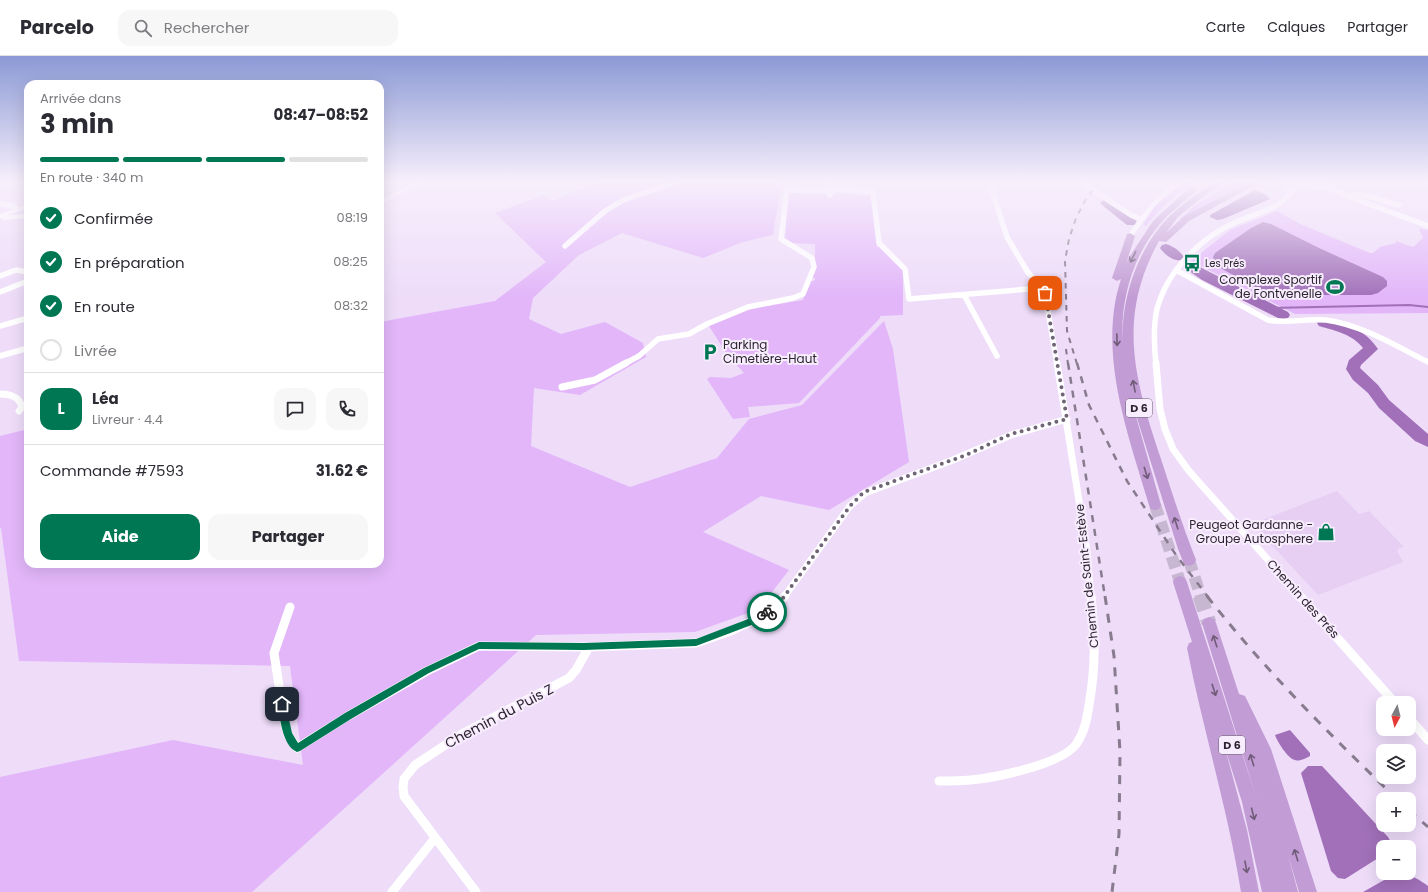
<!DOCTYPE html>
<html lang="fr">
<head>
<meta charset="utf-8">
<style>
	body { margin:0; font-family:Poppins,sans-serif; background:#f7f7f7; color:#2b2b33; height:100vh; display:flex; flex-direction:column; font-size:15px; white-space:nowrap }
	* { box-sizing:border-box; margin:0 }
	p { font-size:13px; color:#7c7c81 }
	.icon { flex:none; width:22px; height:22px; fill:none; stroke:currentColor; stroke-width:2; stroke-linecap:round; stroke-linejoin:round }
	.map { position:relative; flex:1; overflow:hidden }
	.details { position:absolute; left:24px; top:24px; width:360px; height:488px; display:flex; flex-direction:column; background:#fff; border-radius:12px; box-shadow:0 4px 16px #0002 }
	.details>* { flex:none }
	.needle { width:26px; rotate:187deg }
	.tools { position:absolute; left:1376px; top:640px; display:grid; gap:8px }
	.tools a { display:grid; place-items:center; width:40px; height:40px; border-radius:8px; background:#fff; box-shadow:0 4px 16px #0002; font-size:20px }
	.pin { position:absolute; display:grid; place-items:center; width:34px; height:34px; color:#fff; margin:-17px; border-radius:8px; box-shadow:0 2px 6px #0006 }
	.courier { position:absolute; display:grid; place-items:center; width:40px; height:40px; margin:-20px; border:3px solid #007753; border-radius:50%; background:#fff; color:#222; box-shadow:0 1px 5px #0007 }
	.head em { font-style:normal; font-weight:700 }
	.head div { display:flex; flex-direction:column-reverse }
	.head { display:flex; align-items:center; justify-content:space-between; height:68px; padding:0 16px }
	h1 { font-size:26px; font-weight:700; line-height:30px }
	.bar { display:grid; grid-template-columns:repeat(4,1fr); gap:6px 4px; align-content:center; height:48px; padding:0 16px }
	.bar i { height:5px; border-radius:3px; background:#e1e1e2 }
	.bar .current { background:#007753 }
	.bar p { grid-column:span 4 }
	.line { display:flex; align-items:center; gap:10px; padding:0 16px; border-top:1px solid #e1e1e2 }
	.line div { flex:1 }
	.round { display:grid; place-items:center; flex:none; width:42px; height:42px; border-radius:12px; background:#f7f7f7 }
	ol { padding:0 16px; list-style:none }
	li { display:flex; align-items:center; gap:12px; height:44px }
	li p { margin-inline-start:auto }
	li .icon { padding:4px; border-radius:50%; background:#007753; color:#fff; stroke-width:4 }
	li:last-child { color:#7c7c81 }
	li i { width:22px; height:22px; border:2px solid #e1e1e2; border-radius:50% }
	.cta { display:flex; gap:8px; margin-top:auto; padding:8px 16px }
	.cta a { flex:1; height:46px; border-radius:12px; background:#007753; color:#fff; font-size:16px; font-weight:700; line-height:46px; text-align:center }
	.cta a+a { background:#f7f7f7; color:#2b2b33 }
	header { display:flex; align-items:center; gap:24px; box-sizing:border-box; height:56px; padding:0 20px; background:#fff; border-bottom:1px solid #e1e1e2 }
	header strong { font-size:19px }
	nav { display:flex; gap:22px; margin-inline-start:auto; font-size:14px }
	.search { width:280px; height:36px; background:#f7f7f7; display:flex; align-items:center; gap:10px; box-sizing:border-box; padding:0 14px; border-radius:12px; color:#7c7c81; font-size:15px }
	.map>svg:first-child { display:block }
	.built { fill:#e6cff2 }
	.green { fill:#e2b6f9 }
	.water { fill:#a170b9 }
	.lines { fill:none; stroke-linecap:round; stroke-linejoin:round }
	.stream { stroke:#a170b9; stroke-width:2 }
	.river { fill:#a170b9; fill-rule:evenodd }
	.trunk-tunnel-far1 { stroke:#c7b7d1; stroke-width:12; stroke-dasharray:12 6; stroke-linecap:butt }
	.trunk-tunnel { stroke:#c7b7d1; stroke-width:15; stroke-dasharray:15 8; stroke-linecap:butt }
	.minor-far2 { stroke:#fff; stroke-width:5.5 }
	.minor-far1 { stroke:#fff; stroke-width:7 }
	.minor { stroke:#fff; stroke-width:9 }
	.tertiary { fill:#fff; fill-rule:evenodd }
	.secondary { fill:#fff; fill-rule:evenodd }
	.trunk { fill:#c29cd4; fill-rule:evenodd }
	.rail-far2 { stroke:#877b8d; stroke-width:2; stroke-dasharray:5.5 5.5; stroke-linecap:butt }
	.rail-far1 { stroke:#877b8d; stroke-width:2.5; stroke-dasharray:7 7; stroke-linecap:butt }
	.rail { stroke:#877b8d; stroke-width:3; stroke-dasharray:9 9; stroke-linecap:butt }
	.oneway { stroke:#705b79 }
	.route { fill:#007753 }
	.done { stroke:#706576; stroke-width:4; stroke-dasharray:0 7.2 }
	.labels { text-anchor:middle; stroke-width:4; stroke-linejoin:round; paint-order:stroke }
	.far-poi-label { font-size:10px; fill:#2c252f; stroke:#f8edfe; text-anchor:start }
	.shield { fill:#f8edfe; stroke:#69616d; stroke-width:1 }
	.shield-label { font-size:11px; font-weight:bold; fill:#2c252f }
	.poi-label { font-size:12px; fill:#2c252f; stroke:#f8edfe; text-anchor:end }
	.street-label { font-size:12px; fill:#2c252f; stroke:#f8edfe }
	.near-street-label { font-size:14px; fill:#2c252f; stroke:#f8edfe }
</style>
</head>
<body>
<header>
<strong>Parcelo</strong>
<div class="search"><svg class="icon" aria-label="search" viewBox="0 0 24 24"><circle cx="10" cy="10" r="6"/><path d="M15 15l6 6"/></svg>Rechercher</div>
<nav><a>Carte</a><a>Calques</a><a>Partager</a></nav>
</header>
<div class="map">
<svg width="1428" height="836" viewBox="0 0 1428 836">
	<rect width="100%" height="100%" fill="#eedcf9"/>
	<path class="built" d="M 1337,435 L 1359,458 L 1369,455 L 1404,491 L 1399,492 L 1397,495 L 1403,506 L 1318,539 L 1252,468 Z"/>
	<path class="green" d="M 602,125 L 782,125 L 773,179 L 743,186 L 703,202 L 622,177 L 579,199 L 533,242 L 529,263 L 561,278 L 605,266 L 643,287 L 646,301 L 580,339 L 534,332 L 531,390 L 630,431 L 717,402 L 749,363 L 802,349 L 884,265 L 893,293 L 909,406 L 829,454 L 761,440 L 703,476 L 789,514 L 759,553 L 695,576 L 536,579 L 252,836 L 0,836 L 0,721 L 173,684 L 303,709 L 290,610 L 19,605 L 1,472 L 0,472 L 0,380 L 28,373 L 28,508 L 380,508 L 380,266 L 495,245 L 546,206 L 495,157 L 544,139 L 552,145 Z
		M 1186,125 L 1198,125 C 1178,137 1160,151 1146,170 L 1143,169 L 1157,147 Z
		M 1235,125 L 1253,125 L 1179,164 L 1193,151 Z
		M 788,135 L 825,137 L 826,139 L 834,139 L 836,137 L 873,139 L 877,191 L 882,191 L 903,212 L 903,259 L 880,260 L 880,262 L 799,347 L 748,351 L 750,361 L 733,363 L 707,323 L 710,321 L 731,322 L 744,317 L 726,297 L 709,270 L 751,253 L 803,244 L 810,226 L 815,224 L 815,222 L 812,221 L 815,210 L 815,188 L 789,187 L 785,185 Z
		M 1277,155 L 1300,168 L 1370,197 L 1373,197 L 1380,191 L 1396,187 L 1396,185 L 1413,191 L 1423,182 L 1419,173 L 1428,174 L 1428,257 L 1295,258 L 1191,205 L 1230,174 Z"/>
	<path class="water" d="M 1255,134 L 1265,138 L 1270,143 L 1223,163 L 1217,164 L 1210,161 L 1210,159 Z
		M 1263,166 L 1271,168 L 1319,192 L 1383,221 L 1387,225 L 1387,230 L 1378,237 L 1371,239 L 1295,239 L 1265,236 L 1222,213 L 1214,205 L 1213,201 L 1215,197 L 1251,172 Z
		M 1290,674 L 1310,697 L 1310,700 C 1306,702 1299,706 1295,704 C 1288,703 1277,685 1275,679 Z
		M 1308,710 L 1322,710 L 1388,781 L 1392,788 L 1392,791 L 1383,791 L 1383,799 L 1345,823 L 1338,822 L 1331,815 L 1301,717 Z
		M 1404,818 C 1413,820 1420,824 1428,830 L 1428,836 L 1363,836 L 1393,819 Z"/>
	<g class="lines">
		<path class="stream" d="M 1268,252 L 1409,249 L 1428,251"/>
		<path class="river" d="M 1106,144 L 1110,145 L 1135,163 L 1137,166 L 1135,169 L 1127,169 L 1102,149 L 1100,147 L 1102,145 Z
			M 1166,188 C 1173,190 1180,195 1184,201 L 1182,204 C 1174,206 1165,199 1160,192 L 1162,189 Z
			M 1190,206 L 1288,256 L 1290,259 L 1288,262 L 1283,263 L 1278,262 L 1202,224 L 1186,213 L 1184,210 L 1186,207 Z
			M 1324,263 C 1346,268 1365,273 1378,293 L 1361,309 L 1360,312 L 1378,329 L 1389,344 L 1428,378 L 1428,391 L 1415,385 L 1379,352 L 1368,337 L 1353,324 L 1346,313 L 1349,304 L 1363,292 C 1352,278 1336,275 1319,270 L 1317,267 L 1319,264 Z"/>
		<path class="trunk-tunnel-far1" d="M 1155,449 L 1180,526
			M 1189,504 L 1201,541"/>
		<path class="trunk-tunnel" d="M 1200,540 L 1209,567"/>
		<path class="minor-far2" d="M 825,125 L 830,139
			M 989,125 L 1007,181 L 1027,215 L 1045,237 L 1057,308
			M 1079,125 L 1131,159 L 1140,163
			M 1283,125 L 1290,138
			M 1314,125 L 1347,140 L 1428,170
			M 1300,128 L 1320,131
			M 786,134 L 818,135 L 838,133 L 873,136 L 879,187 L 905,213 L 909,243 L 1041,232
			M 1347,140 C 1366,136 1381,145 1399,149
			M 0,148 L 13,150 L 17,153
			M 565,190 L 605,155 L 623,144 L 679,125
			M 1176,214 L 1268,264 C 1288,268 1307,262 1326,264 C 1362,269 1396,290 1428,306
			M 0,220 L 16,214 L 28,216
			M 0,236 L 28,225
			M 964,239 L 997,300
			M 0,270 L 28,262
			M 624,308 L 639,300 L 658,283 L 689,278 L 707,268 L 748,251 L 793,242 L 803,238 L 814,211 L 812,202 L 781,183 L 788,125
			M 1156,308 C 1154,290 1153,271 1157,253 C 1167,215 1201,181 1236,166 C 1259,156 1285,152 1296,128"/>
		<path class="minor-far1" d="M 1057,307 L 1087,495 L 1091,541
			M 1156,307 L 1160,353 L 1165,373 L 1173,393 L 1189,415 L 1301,541
			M 562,331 L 595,324 L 626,307
			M 0,338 C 10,338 19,340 22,351 L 19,355
			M 784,541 L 850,450 L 865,437 L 953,404 L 1011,379 L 1067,363"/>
		<path class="minor" d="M 1300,540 L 1395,647
			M 290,551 L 274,597 L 285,669 L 288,679 L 297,692 L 348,660 L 427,615 L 479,590 L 589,591 L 696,587 L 731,575 L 754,564 L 774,550 L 785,540
			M 1409,662 L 1428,684
			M 939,725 C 949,725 959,725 970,724 C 994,722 1064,708 1077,687 C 1085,675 1087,662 1089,649 C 1096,610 1095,580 1091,540
			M 392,836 L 435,782
			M 476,836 L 404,740 L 403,731 L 404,723 L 415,709 L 462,678 L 569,622 L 576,614 L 589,591"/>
		<path class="tertiary" d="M 420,125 L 427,125 L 380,148 L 380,144 Z
			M 1177,125 L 1183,125 L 1154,151 L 1132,181 L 1128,181 L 1127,180 C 1141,158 1156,140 1177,125 Z
			M 28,289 L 28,295 L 0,303 L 0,297 Z"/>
		<path class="secondary" d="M 1279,125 L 1311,125 L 1300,130 L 1280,126 Z
			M 28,148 L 28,152 L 8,159 L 28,158 L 28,162 L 4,164 L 0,162 L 0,158 Z"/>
		<path class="trunk" d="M 1218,125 L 1227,125 L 1200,143 L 1178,161 L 1166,177 L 1183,161 L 1252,125 L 1262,125 L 1189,165 L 1166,186 L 1159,185 C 1116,262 1135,325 1161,403 C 1172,437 1183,471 1196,504 L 1194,508 L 1189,510 L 1184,508 L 1178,493 L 1131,343 L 1161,449 L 1159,453 L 1155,454 L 1151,453 L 1149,449 C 1128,378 1097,297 1121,223 L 1117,225 L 1112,222 L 1127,178 L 1130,177 L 1135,180 L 1126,208 L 1128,203 L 1153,165 L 1190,131 L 1196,131 L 1197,133 L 1196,135 C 1184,146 1170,156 1160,168 C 1131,202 1119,249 1123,293 C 1119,245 1138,189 1173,157 C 1187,144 1202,134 1218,125 Z
			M 1180,520 L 1185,522 L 1187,526 L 1257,744 L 1202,567 L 1204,563 L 1209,561 L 1214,563 L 1216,567 L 1239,638 L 1245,640 L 1271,693 L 1317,836 L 1299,836 L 1288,799 L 1298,836 L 1280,836 L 1258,746 L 1280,836 L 1262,836 L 1242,746 L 1225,692 L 1247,774 L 1259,836 L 1241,836 C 1228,754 1203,674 1187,592 L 1189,587 L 1192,586 L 1173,526 L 1175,522 Z"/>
		<path class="rail-far2" d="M 1066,293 L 1068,308
			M 1077,308 L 1067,275 L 1065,205 L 1069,183 L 1076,162 L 1086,143 L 1099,125"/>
		<path class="rail-far1" d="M 1068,307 L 1105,541
			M 1077,307 L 1089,349 L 1127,425 L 1176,499 L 1208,541"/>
		<path class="rail" d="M 1105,540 L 1114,600 L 1120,696 L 1119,778 L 1112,836
			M 1207,540 C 1264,613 1330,679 1397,743
			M 1409,754 L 1428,771"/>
	</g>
	<defs><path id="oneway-shaft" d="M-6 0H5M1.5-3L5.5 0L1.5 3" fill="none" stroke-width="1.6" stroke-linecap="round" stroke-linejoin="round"/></defs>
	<g class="oneway">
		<use href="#oneway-shaft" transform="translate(1133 201) rotate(116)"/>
		<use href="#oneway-shaft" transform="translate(1117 284) rotate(88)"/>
		<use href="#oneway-shaft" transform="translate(1134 330) rotate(-101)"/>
		<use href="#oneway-shaft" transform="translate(1146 417) rotate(73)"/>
		<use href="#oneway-shaft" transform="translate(1176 467) rotate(-108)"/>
		<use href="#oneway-shaft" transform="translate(1215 585) rotate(-108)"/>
		<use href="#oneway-shaft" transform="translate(1214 634) rotate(72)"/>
		<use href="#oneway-shaft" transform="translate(1252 704) rotate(-107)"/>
		<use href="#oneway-shaft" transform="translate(1253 758) rotate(76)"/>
		<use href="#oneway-shaft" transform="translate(1296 799) rotate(-107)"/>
		<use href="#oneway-shaft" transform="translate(1246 811) rotate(80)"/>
	</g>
	<linearGradient id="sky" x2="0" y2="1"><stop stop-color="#8b99d5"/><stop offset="0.52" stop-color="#f7effc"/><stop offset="1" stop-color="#f7effc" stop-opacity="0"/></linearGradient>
	<rect width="1428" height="242" fill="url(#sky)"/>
	<path class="route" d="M 767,553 L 771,556 L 762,565 L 696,590 L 584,594 L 479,593 L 429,617 L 351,663 L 300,695 L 297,696 C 282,690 280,661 278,648 L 279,645 L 285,645 L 292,677 L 298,687 L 345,657 L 424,612 L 479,586 L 584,587 L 696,583 L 756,560 Z"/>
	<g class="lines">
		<path class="done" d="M 767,556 L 783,542 L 850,450 L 864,436 L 966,399 L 1011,378 L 1067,363 L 1045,237"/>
	</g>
	<defs>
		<g id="bus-bare" transform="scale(1.38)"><path d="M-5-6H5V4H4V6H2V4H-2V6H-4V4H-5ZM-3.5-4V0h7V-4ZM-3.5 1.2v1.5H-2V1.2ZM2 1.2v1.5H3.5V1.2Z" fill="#007753" stroke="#f8edfe" stroke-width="2.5" paint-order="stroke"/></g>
		<g id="stadium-bare" transform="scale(1.38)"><path d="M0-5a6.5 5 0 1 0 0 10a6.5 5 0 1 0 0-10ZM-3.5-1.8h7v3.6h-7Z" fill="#007753" stroke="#f8edfe" stroke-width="2.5" paint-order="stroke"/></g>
		<g id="parking-bare" transform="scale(1.38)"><path d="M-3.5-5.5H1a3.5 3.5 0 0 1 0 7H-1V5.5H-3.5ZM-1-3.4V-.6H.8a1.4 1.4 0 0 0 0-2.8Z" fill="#007753" stroke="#f8edfe" stroke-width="2.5" paint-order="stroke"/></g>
		<g id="shop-bare" transform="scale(1.38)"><path d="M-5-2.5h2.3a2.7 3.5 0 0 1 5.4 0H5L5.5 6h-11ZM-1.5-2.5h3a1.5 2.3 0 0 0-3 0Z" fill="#007753" stroke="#f8edfe" stroke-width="2.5" paint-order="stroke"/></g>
	</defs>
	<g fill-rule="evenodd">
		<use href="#bus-bare" x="1192" y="207"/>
		<use href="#stadium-bare" x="1335" y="231"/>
		<use href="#parking-bare" x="710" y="296"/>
		<use href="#shop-bare" x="1326" y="476"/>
	</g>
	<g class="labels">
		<g class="far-poi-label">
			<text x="1205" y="211">Les Prés</text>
		</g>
		<g class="shield">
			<rect x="1126" y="343" width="26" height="18" rx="3"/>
			<rect x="1219" y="680" width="26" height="18" rx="3"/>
		</g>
		<g class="shield-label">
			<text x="1139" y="356">D 6</text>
			<text x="1232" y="693">D 6</text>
		</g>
		<g class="poi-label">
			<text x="1322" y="228">Complexe Sportif<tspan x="1322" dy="14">de Fontvenelle</tspan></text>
			<text x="723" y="293" text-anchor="start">Parking<tspan x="723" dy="14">Cimetière-Haut</tspan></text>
			<text x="1313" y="473">Peugeot Gardanne -<tspan x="1313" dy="14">Groupe Autosphere</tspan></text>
		</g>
		<g class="street-label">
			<text transform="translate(1087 520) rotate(-96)" y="4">Chemin de Saint-Estève</text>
			<text transform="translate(1303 543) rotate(48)" y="4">Chemin des Prés</text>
		</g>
		<g class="near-street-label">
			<text transform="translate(499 660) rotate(-28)" y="5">Chemin du Puis Z</text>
		</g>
	</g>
</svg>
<div class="tools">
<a><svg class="needle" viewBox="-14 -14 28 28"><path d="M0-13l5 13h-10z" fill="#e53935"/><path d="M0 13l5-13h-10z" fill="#7c7c81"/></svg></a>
<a><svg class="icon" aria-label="layers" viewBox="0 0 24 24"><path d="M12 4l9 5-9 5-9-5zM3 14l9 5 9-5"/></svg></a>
<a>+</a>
<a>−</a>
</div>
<div class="pin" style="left:1045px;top:237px;background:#ea580c"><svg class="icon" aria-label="bag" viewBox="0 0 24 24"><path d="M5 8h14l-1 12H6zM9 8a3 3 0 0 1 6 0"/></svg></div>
<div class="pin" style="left:282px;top:648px;background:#1f2937"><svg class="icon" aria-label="home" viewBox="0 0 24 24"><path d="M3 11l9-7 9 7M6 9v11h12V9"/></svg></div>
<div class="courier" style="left:767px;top:556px"><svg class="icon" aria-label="bike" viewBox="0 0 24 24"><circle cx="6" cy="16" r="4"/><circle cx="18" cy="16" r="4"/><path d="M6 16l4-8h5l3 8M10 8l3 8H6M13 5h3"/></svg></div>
<section class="details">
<div class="head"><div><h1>3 min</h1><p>Arrivée dans</p></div><em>08:47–08:52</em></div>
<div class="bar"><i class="current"></i><i class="current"></i><i class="current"></i><i></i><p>En route · 340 m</p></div>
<ol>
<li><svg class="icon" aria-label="check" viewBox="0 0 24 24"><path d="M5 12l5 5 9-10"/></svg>Confirmée<p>08:19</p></li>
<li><svg class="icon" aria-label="check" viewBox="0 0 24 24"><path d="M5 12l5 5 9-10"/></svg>En préparation<p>08:25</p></li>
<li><svg class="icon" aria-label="check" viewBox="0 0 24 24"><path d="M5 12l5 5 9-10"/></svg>En route<p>08:32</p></li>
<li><i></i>Livrée</li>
</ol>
<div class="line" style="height:72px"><b class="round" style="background:#007753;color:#fff">L</b><div><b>Léa</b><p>Livreur · 4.4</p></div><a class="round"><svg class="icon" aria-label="chat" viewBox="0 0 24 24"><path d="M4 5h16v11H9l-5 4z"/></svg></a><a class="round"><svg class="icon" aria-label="phone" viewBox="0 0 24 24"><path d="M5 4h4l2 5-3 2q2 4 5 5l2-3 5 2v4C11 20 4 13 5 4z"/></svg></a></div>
<div class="line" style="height:52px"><div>Commande #7593</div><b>31.62 €</b></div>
<div class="cta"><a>Aide</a><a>Partager</a></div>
</section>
</div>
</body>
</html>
